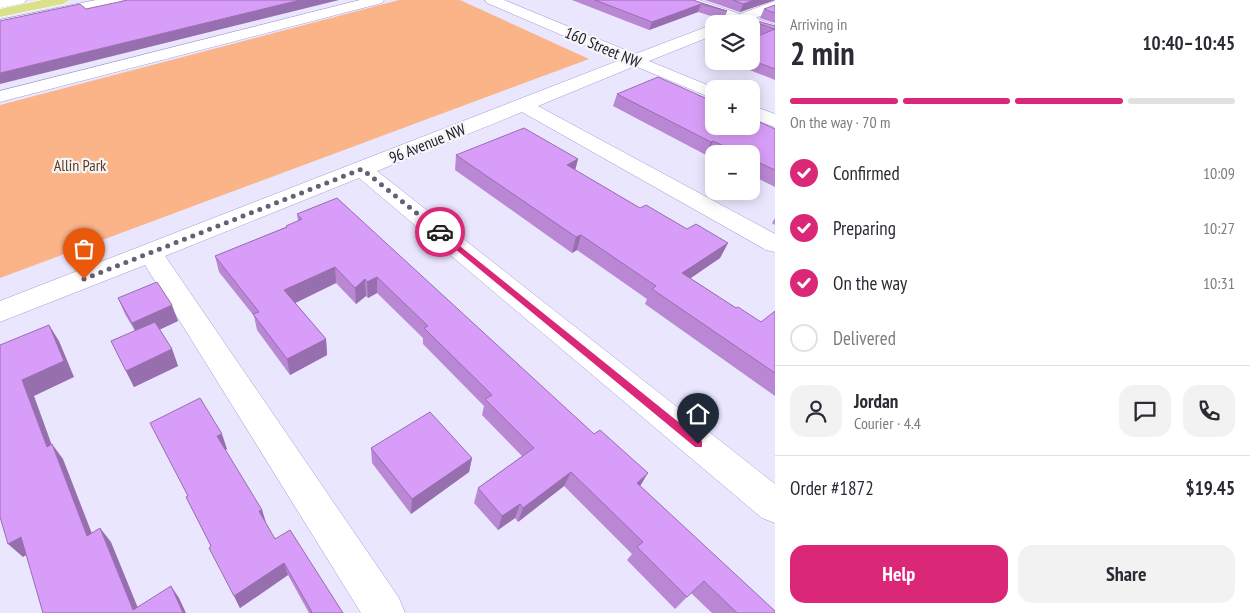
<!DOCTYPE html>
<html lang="en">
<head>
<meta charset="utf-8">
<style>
	body { margin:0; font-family:"PT Sans Narrow",sans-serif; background:#f2f2f3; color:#2b2b33; height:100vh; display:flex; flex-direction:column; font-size:19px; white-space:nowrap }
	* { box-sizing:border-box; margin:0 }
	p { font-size:16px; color:#7c7c81 }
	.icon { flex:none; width:28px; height:28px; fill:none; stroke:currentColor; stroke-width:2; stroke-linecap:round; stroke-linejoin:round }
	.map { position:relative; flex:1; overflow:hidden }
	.side { display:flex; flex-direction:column; background:#fff; width:475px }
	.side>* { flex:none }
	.controls { position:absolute; left:705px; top:15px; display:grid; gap:10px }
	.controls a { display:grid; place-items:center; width:55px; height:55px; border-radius:10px; background:#fff; box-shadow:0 2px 12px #0003; font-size:25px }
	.pin { position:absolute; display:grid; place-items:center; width:42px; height:42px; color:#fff; margin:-51px -21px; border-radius:50% 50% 50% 0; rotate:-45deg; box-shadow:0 0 5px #0007 }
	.pin .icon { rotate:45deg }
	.courier { position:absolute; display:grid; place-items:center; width:50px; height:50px; margin:-25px; border:4px solid #db2777; border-radius:50%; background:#fff; color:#222; box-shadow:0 1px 6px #0007 }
	.head em { font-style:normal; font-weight:800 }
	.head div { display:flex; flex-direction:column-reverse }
	.head { display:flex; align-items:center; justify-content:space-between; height:85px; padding:0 15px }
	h1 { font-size:32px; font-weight:800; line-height:38px }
	.bar { display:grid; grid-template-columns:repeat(4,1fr); gap:8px 5px; align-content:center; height:60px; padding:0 15px }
	.bar i { height:6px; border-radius:4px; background:#e1e1e2 }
	.bar .active { background:#db2777 }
	.bar p { grid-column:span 4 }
	.line { display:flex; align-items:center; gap:12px; padding:0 15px; border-top:1px solid #e1e1e2 }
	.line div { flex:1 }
	.round { display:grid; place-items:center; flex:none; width:52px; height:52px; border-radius:15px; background:#f2f2f3 }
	ol { padding:0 15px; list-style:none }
	li { display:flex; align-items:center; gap:15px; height:55px }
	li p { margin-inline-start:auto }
	li .icon { padding:5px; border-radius:50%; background:#db2777; color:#fff; stroke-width:4 }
	li:last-child { color:#7c7c81 }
	li i { width:28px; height:28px; border:2px solid #e1e1e2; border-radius:50% }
	.cta { display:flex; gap:10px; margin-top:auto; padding:10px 15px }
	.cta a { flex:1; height:58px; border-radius:15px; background:#db2777; color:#fff; font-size:20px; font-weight:800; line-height:58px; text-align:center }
	.cta a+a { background:#f2f2f3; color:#2b2b33 }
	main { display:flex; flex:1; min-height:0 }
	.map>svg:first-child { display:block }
	.green { fill:#fab488 }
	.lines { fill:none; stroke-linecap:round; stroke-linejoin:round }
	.minor-casing { stroke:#a59ad2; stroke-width:1 }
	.major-casing { stroke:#fff; stroke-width:1 }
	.minor { fill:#fff; fill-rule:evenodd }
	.major { fill:#dae08c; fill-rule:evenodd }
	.wall { fill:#ba87d5 }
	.shaded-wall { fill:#976eae }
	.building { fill:#d89df8; stroke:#976eae }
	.route { fill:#db2777 }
	.done { stroke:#656077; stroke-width:5; stroke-dasharray:0 9 }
	.labels { text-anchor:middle; stroke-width:4.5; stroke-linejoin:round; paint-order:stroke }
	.far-street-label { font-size:16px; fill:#1d182e; stroke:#f6f6f6 }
	.far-park-label { font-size:16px; fill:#5f381e; stroke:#f6f6f6 }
</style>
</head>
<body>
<main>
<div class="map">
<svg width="775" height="613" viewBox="0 0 775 613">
	<rect width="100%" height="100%" fill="#eae6fe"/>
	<path class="green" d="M 399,0 L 460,0 L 589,59 L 0,278 L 0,105 Z"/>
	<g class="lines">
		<g class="minor-casing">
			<path id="minor" d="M 0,0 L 26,0 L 24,3 L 0,8 Z
				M 96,0 L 123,0 L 116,4 L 0,30 L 0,20 Z
				M 360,0 L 384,0 L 382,3 L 0,102 L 0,91 Z
				M 485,0 L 504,0 L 635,54 L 714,24 L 714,35 L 649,61 L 717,89 L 714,89 L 714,99 L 635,66 L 538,106 L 775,234 L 775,252 L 766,250 L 522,112 L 377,171 L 775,484 L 775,523 L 762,518 L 359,178 L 165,256 L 399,598 L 405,613 L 361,613 L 145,265 L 0,322 L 0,301 L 620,60 L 487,3 Z
				M 678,0 L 699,0 L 740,14 L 775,1 L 775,10 L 755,18 L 775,25 L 775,35 L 751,27 L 751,24 L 726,24 L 725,22 L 727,19 L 680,3 Z
				M 751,105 L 775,114 L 775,127 L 751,118 Z"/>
		</g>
		<g class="major-casing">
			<path id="major" d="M 42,0 L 70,0 L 63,4 L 0,17 L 0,9 Z"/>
		</g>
		<use href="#minor" class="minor"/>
		<use href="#major" class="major"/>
	</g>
	<path class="wall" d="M 572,0 L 693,0 L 727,11 L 724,20 L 698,12 L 649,30 Z
		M 705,0 L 775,0 L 740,12 Z
		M 775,5 L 775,23 L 760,18 L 764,9 Z
		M 740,17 L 754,20 L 775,26 L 775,80 L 727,61 L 751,61 L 751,39 L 762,35 L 751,31 L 751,24 L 738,24 Z
		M 617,94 L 775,129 L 775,187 L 751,175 L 751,154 L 714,154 L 714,157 L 708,154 L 706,155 L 613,106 Z
		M 456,155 L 578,159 L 575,170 L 640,208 L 687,229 L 728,243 L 720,258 L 690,278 L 736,308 L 761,322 L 775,311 L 775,396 L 645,304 L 647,299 L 577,250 L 572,253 L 455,170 Z
		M 337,198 L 640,486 L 775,613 L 712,613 L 691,593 L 675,609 L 627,560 L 632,554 L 564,486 L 518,522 L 515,518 L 498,530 L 474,503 L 478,488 L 522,456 L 482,415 L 484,406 L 423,344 L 423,338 L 377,293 L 368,298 L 366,296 L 356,304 L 336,283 L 295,303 L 326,339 L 327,355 L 290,375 L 257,330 L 254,316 L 219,272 L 215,256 L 286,227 L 286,226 L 298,221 L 297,214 Z
		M 775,218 L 775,225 L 772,223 Z
		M 118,298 L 178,321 L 159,330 L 172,349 L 178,366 L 134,387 L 111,341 L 135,331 L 125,314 Z
		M 200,398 L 227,449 L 225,450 L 262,510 L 266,523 L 275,539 L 343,613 L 309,613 L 288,575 L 240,608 L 187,496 Z
		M 371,448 L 472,458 L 469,472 L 411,514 L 372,463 Z"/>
	<path class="shaded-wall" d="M 300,0 L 339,0 L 0,84 L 0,73 Z
		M 754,0 L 775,0 L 740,12 L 743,4 Z
		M 701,4 L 698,12 L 649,30 L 652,22 Z
		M 713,141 L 708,154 L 706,155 L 711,142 Z
		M 578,159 L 574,174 L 567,165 Z
		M 581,235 L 577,250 L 572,253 L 576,237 Z
		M 728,243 L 720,258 L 675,289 L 682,273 Z
		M 335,267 L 336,283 L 287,307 L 284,290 Z
		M 377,277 L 377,293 L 368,298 L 367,282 Z
		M 365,279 L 366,296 L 356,304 L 355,288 Z
		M 172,305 L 178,321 L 139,339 L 132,323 Z
		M 49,325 L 59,341 L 74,377 L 34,396 L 58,462 L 47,447 L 22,380 Z
		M 326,339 L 327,355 L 290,375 L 287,359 Z
		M 172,349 L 178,366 L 134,387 L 126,371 Z
		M 222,434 L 227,449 L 223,451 L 217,436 Z
		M 52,444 L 63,459 L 98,549 L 87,536 Z
		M 472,458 L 469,472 L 411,514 L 412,499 Z
		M 571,472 L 564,486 L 518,522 L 523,508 Z
		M 648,473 L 639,488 L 637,483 Z
		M 520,504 L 515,518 L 498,530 L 502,516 Z
		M 262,510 L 266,523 L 259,511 Z
		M 100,528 L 111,542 L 140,613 L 133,610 Z
		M 21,537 L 35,550 L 23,557 L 8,544 Z
		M 284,563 L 288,575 L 240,608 L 234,596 Z
		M 171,586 L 179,598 L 186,613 L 183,613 Z"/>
	<path class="building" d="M 128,0 L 300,0 L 0,73 L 0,21 L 80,4 L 86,9 Z
		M 595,0 L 693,0 L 727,11 L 701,4 L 652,22 Z
		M 733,0 L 754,0 L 743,4 Z
		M 775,5 L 775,13 L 764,9 Z
		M 740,17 L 753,17 L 754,20 L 775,26 L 775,69 L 751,60 L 751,39 L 775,29 Z
		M 658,77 L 714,102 L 714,126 L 751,126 L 751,118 L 775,129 L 775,170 L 751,159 L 751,154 L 741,154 L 713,141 L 711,142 L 617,94 Z
		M 524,128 L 578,159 L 567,165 L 640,208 L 646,205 L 687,229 L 696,224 L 728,243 L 682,273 L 736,308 L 738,307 L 761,322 L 775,311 L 775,373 L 652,289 L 656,286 L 581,235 L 576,237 L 456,155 Z
		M 337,198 L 594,434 L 600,430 L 648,473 L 637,483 L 775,611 L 775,613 L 737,613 L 704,581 L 687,597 L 637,547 L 643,542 L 571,472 L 523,508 L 520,504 L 502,516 L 478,488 L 534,448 L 485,399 L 492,395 L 424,328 L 428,326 L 377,277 L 367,282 L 365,279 L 355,288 L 335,267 L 284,290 L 326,339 L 287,359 L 253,314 L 259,312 L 215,256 L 287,227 L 286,226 L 302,219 L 297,214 Z
		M 157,282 L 172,305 L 132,323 L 118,298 Z
		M 155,322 L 172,349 L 126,371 L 111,341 Z
		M 49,325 L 64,361 L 22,380 L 47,447 L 52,444 L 87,536 L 100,528 L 133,610 L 171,586 L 183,613 L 43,613 L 21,537 L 8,544 L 0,517 L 0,345 Z
		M 200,398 L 222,434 L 217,436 L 262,510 L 259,511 L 275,539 L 290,530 L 343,613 L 310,613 L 312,612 L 284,563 L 234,596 L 209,548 L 211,546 L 186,497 L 188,496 L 150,423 Z
		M 430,412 L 472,458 L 412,499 L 371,448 Z"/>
	<path class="route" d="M 440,230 L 702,441 L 702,447 L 695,447 L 437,234 L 437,231 Z"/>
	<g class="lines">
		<path class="done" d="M 84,279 L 362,169 L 440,232"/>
	</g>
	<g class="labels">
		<g class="far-street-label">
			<text transform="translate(603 47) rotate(23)" y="6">160 Street NW</text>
			<text transform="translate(427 143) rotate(-22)" y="6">96 Avenue NW</text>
		</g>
		<g class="far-park-label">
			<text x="80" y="171">Allin Park</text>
		</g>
	</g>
</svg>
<div class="controls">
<a><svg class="icon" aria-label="layers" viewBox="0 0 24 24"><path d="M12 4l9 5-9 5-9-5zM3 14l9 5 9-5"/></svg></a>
<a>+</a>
<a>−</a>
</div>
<div class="pin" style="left:84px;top:279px;background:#ea580c"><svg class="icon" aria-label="bag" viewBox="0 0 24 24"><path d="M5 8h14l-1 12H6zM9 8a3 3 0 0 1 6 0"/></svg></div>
<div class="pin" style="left:698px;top:444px;background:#1f2937"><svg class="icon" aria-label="home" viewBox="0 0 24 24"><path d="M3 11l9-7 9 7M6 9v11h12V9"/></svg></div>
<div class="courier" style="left:440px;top:232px"><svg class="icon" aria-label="car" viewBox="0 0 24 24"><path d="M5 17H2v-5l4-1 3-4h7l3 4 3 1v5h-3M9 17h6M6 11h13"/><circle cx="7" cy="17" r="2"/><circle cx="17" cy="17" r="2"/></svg></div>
</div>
<section class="side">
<div class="head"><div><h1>2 min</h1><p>Arriving in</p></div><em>10:40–10:45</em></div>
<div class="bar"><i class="active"></i><i class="active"></i><i class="active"></i><i></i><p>On the way · 70 m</p></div>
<ol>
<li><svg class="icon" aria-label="check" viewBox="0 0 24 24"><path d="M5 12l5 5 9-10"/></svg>Confirmed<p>10:09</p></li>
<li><svg class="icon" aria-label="check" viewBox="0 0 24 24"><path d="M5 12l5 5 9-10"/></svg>Preparing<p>10:27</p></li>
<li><svg class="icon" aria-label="check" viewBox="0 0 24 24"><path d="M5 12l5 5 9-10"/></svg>On the way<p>10:31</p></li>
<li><i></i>Delivered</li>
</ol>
<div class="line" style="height:90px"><a class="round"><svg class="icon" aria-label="person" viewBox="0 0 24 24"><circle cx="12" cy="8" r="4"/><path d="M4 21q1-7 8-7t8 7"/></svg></a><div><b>Jordan</b><p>Courier · 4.4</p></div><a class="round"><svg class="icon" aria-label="chat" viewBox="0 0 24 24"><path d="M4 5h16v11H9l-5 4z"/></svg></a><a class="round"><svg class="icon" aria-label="phone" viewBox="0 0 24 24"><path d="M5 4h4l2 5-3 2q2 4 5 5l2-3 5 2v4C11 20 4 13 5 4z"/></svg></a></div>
<div class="line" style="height:65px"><div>Order #1872</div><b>$19.45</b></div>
<div class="cta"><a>Help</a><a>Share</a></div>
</section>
</main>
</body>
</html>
